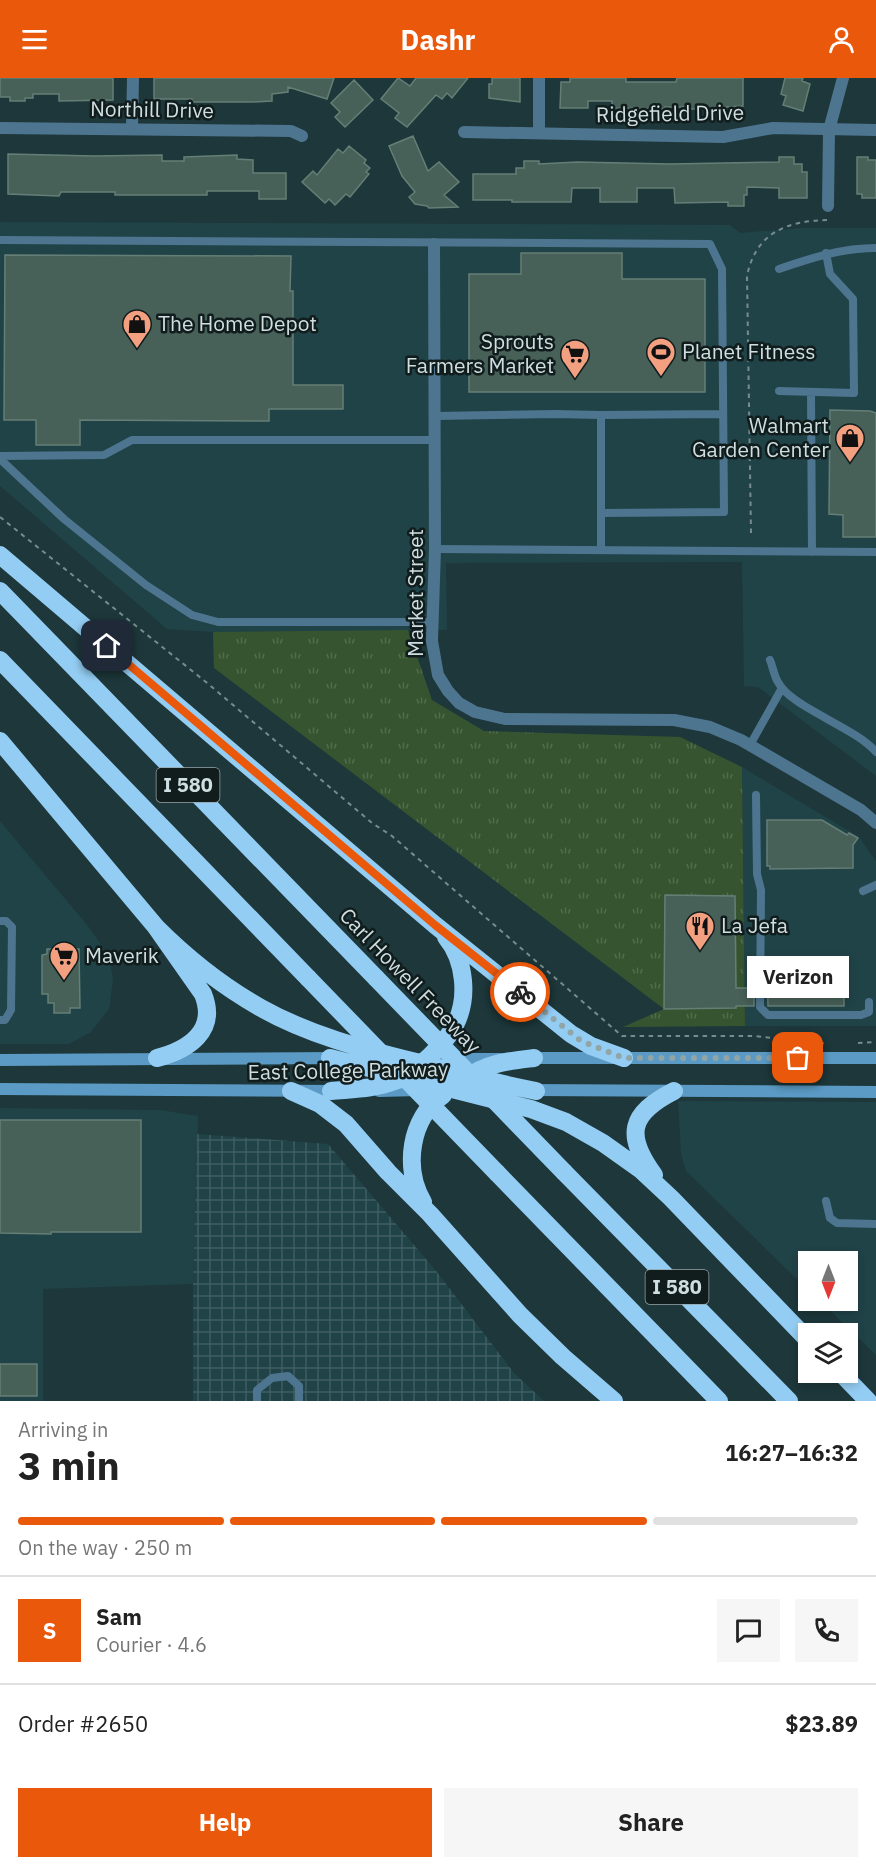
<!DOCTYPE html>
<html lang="en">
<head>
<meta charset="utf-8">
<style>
	body { margin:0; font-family:"IBM Plex Sans",sans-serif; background:#f6f6f6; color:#222; height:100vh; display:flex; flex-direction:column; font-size:22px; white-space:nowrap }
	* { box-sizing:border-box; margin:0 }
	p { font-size:20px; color:#767676 }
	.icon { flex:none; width:33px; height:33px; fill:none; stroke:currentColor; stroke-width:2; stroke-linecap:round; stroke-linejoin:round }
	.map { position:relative; height:1323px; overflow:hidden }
	.sheet { display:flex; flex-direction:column; background:#fff; flex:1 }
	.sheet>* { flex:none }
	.needle { width:39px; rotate:180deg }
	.controls { position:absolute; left:798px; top:1173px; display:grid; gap:12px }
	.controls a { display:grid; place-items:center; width:60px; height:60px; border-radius:0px; background:#fff; box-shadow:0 3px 9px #0003; font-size:30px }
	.pin { position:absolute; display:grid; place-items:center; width:51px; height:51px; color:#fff; margin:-26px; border-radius:12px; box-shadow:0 3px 9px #0006 }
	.courier { position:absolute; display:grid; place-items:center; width:60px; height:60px; margin:-30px; border:4px solid #ea580c; border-radius:50%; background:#fff; color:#222; box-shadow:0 2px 8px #0007 }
	.bubble { position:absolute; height:42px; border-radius:0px; background:#fff; box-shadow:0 3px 9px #0003; font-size:20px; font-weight:700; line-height:42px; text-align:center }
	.headline em { font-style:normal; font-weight:700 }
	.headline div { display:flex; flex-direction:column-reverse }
	.headline { display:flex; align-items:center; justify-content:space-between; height:102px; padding:0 18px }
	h1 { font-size:39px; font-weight:700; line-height:45px }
	.bar { display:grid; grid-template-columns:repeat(4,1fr); gap:9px 6px; align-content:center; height:72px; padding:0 18px }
	.bar i { height:8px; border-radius:4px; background:#e0e0e0 }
	.bar .active { background:#ea580c }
	.bar p { grid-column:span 4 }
	.line { display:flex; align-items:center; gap:15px; padding:0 18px; border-top:2px solid #e0e0e0 }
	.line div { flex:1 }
	.round { display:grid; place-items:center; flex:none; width:63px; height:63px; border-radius:0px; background:#f6f6f6 }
	.button { display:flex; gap:12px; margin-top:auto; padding:12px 18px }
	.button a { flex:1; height:69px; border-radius:0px; background:#ea580c; color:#fff; font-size:24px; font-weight:700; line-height:69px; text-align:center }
	.button a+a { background:#f6f6f6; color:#222 }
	header { display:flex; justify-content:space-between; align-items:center; height:78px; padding:0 18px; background:#ea580c; color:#fff; font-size:27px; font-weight:700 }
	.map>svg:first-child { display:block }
	.built { fill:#204348 }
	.industrial { fill:url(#industrial-grid) }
	.grass { fill:url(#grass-tufts) }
	.building { fill:#476058; stroke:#657f76; stroke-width:1.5 }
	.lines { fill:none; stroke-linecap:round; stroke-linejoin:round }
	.path { stroke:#778c8e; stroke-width:2; stroke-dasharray:4.5 4.5; stroke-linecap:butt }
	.service { stroke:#4e758f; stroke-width:8 }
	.minor { stroke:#4e758f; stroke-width:12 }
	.secondary { stroke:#5a9ac4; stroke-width:12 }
	.motorway { stroke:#94cdf3; stroke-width:18 }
	.motorway-bridge { stroke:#94cdf3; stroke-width:18 }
	.done { stroke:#91a4a6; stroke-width:6; stroke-dasharray:0 10.8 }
	.route { stroke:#ea580c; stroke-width:8 }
	.labels { text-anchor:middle; stroke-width:5; stroke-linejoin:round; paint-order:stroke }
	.shield { fill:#111c1d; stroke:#96a4a6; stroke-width:1.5 }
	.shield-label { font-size:20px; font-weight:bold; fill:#cfdee0 }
	.street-label { font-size:21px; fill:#cfdee0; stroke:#111c1d }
	.poi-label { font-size:21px; fill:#cfdee0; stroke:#111c1d; text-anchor:start }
</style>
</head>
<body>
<header><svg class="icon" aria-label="menu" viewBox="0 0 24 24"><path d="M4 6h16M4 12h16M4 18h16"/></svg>Dashr<svg class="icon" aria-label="person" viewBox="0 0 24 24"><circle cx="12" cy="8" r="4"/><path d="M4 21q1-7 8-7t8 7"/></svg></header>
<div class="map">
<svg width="876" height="1323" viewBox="0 0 876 1323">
	<defs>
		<pattern id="industrial-grid" width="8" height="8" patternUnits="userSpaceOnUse" patternTransform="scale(1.5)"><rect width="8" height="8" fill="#204348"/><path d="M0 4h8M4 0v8" fill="none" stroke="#3f5e62"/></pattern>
		<pattern id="grass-tufts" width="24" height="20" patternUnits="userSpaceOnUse" patternTransform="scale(1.5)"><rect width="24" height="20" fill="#36542f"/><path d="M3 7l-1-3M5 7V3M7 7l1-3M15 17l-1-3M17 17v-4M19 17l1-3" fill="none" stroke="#526c4d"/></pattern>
	</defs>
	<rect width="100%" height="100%" fill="#1d373a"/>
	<path class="built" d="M 0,144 L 730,147 L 740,155 L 803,150 L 876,150 L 876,698 L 758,609 L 744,608 L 742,484 L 446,485 L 447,552 L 213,554 L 167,551 L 0,408 Z
		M 742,689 L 859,759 L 876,783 L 876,948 L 745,948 Z
		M 0,743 L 88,848 L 109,878 L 113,902 L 109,931 L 91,954 L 69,966 L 0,966 Z
		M 678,1023 L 876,1024 L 876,1277 L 820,1223 L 848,1222 L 848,1184 L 808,1184 L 808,1212 L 686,1093 L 681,1076 Z
		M 0,1030 L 160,1032 L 198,1038 L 193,1206 L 43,1211 L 43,1323 L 0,1323 Z"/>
	<path class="industrial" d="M 197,1056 L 328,1066 L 437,1194 L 514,1295 L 544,1323 L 193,1323 L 193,1206 Z"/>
	<path class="grass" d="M 408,552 L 432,622 L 484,653 L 680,659 L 742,689 L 745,948 L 623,949 L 664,931 L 214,590 L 213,554 Z"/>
	<path class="building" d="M 0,0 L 113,0 L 113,22 L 59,23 L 59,16 L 33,16 L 33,20 L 25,20 L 25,23 L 10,23 L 10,19 L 0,19 Z
		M 154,0 L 334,0 L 327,21 L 288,9 L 288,14 L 272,16 L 272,23 L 253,24 L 192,24 L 192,21 L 154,21 Z
		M 398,0 L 410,8 L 416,0 L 468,0 L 452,20 L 447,15 L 442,21 L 436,17 L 407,49 L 395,40 L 399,35 L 381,21 Z
		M 492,0 L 520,0 L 520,24 L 489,20 L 489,6 L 492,6 Z
		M 570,0 L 626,0 L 626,4 L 676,4 L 677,0 L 743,0 L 743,28 L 726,29 L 726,31 L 689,31 L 689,29 L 665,29 L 665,31 L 612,30 L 612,23 L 588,23 L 588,30 L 560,30 L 561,4 L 570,4 Z
		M 785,0 L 803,0 L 802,3 L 810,6 L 803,33 L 783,27 L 786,18 L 781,16 Z
		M 354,2 L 373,22 L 345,49 L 335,39 L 340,34 L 331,25 Z
		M 413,58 L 428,93 L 439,84 L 459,104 L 444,117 L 458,129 L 429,130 L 427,128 L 415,126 L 409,119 L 415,114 L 402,98 L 389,68 Z
		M 349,68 L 366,82 L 364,85 L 370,90 L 366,94 L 369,96 L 350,119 L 346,116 L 335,127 L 329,121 L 325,125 L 302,104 L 313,93 L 317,97 L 338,71 L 343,75 Z
		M 8,76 L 94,78 L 162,77 L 162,83 L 184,83 L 184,79 L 237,77 L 237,81 L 253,82 L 253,95 L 286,95 L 286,121 L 259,121 L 259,113 L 207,113 L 207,117 L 115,117 L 115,114 L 61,114 L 59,118 L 8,116 Z
		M 779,79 L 794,79 L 794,86 L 802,86 L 802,94 L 807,94 L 807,120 L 779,120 L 779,110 L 747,109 L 747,117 L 744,117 L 744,128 L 728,128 L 728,124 L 675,125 L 674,110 L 637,110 L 637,124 L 600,124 L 600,110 L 572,110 L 571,124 L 512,124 L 512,122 L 473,122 L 473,96 L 516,96 L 516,90 L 524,90 L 524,83 L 539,83 L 539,86 L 577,84 L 670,86 L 779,84 Z
		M 857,79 L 868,79 L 868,82 L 876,82 L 876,120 L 862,120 L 862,116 L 857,116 Z
		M 521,175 L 622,175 L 622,201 L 705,201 L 705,314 L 469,314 L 469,196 L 521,196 Z
		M 5,177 L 291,178 L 290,213 L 293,213 L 293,307 L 343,307 L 343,331 L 269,331 L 269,343 L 80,342 L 80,367 L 36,367 L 36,342 L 4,342 Z
		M 830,332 L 870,333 L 876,335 L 876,459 L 843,459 L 843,437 L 829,436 Z
		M 767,742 L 822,742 L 847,757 L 849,755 L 858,760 L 853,767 L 853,790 L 770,791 L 770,788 L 767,788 Z
		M 665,817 L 735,818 L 736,910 L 754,910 L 754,928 L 736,928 L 736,930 L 664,931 Z
		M 47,871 L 79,871 L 80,930 L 70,930 L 70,935 L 54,935 L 54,925 L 48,925 L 48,916 L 42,916 L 42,877 L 47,876 Z
		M 767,884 L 844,884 L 844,928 L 768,928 Z
		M 0,1042 L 141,1042 L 141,1154 L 51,1154 L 51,1156 L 0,1155 Z
		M 0,1286 L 37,1286 L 37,1318 L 0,1318 Z"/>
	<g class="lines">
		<path class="path" d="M 0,439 L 206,604 L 372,745 L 392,758 L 622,958 L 754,958 L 828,966
			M 751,455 L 747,198 C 756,154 787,143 828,142
			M 858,965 L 876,964"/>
		<path class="service" d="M 0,162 L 710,166 L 722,191 L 724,434 L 601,435
			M 779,191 C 811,180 842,170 876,170
			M 779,313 L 854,315 L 853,221 L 830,196 L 826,175
			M 811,314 L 812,474
			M 601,337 L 723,336
			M 435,338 L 555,336 L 601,337 L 601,472
			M 0,378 L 104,377 L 132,362 L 435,362
			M 0,381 L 64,441 L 146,507 L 192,537 L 218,544 L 433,544
			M 435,471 L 876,474
			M 770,582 C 773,589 774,598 778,604 C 790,629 855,649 876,674
			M 750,667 L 782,610
			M 756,717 L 757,796 L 761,812 L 760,929 L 768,937 L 861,937 L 869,934 L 869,924
			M 863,813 L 876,807
			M 0,843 L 6,843 L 12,849 L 11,932 L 5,942 L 0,942
			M 826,1123 L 830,1140 L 837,1145 L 876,1146
			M 257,1323 L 257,1312 L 272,1300 L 288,1298 L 299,1308 L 299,1323"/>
		<path class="minor" d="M 539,0 L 539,55
			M 0,50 L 291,53 L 302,58
			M 132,50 L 133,0
			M 464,54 L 723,59 L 773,50 L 876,52
			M 828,128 L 829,52 L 843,0
			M 434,166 L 435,471 L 432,563 L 438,597 L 448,613 L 459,625 L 475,634 L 505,641 L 674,642 L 710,649 L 741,662 L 861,732 L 876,745"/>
		<path class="secondary" d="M 526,980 L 876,980
			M 424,981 L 500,981
			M 0,982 L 338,980
			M 0,1011 L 338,1013
			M 529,1012 L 876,1014
			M 379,1013 L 419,1012"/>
		<path class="motorway" d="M 0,477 L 435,847 L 571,956 L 591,968 L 624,980
			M 0,513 L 376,900
			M 0,582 L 308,900
			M 0,663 L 156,849 L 203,916 C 218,953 188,972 157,980
			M 156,849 C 187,880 222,908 261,930 C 309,957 363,971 416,984 C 456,995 495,1005 536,1013
			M 330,980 L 531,1031 L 566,1044 L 603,1065 L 641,1092 L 671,1120 L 808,1262
			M 465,1001 C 486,985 508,983 534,980
			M 291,1013 L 320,1026 L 346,1046 L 388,1094 L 430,1136 L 520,1237 L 563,1279 L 614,1323
			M 331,1013 C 352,1011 375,1011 395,1003 C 408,999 419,988 429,979 C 439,969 448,960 455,947 C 469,920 465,882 446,859
			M 564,1094 L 789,1323
			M 497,1095 L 719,1323
			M 654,1097 C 625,1057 629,1036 674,1013
			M 423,1124 C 403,1090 410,1040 443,1017
			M 840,1294 L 868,1323"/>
		<path class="motorway-bridge" d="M 308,900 L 497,1095
			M 376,900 L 564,1094"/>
	</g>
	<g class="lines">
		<path class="done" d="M 520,914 L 581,963 L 624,980 L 798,980"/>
		<path class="route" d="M 107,568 L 435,847 L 520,914"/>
	</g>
	<defs>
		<g id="shop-pin" transform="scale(1.5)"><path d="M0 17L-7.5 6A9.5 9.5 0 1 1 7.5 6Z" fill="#f3a081" stroke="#111c1d"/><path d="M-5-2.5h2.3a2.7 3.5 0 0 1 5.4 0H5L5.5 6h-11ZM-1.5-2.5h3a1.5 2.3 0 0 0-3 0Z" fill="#111"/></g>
		<g id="stadium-pin" transform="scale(1.5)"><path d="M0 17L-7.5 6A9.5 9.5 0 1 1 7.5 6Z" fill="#f3a081" stroke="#111c1d"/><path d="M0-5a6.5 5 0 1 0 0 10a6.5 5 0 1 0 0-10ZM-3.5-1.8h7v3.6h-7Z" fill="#111"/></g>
		<g id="supermarket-pin" transform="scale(1.5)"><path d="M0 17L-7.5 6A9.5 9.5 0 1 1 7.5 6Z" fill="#f3a081" stroke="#111c1d"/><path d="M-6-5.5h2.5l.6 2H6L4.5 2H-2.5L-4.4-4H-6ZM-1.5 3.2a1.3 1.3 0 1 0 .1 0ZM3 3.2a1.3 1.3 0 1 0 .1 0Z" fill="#111"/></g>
		<g id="restaurant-pin" transform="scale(1.5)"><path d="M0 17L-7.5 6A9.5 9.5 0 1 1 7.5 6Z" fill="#f3a081" stroke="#111c1d"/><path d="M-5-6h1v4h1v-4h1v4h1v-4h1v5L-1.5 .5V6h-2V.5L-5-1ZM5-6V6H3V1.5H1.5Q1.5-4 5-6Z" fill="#111"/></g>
	</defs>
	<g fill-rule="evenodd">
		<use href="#shop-pin" x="137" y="246"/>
		<use href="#stadium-pin" x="661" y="274"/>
		<use href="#supermarket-pin" x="575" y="276"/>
		<use href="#shop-pin" x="850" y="360"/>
		<use href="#restaurant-pin" x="700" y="848"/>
		<use href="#supermarket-pin" x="64" y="878"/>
	</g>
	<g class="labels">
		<g class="shield">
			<rect x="156.5" y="690" width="63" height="34" rx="4.5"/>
			<rect x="645.5" y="1192" width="63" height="34" rx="4.5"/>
		</g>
		<g class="shield-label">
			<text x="188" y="714">I 580</text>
			<text x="677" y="1216">I 580</text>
		</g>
		<g class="street-label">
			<text transform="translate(152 32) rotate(1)" y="7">Northill Drive</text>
			<text transform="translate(670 36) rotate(-1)" y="7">Ridgefield Drive</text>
			<text transform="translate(416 515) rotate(-90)" y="7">Market Street</text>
			<text transform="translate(410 903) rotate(46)" y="7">Carl Howell Freeway</text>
			<text transform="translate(348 993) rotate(-1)" y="7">East College Parkway</text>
		</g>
		<g class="poi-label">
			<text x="158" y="253">The Home Depot</text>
			<text x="554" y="271" text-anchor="end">Sprouts<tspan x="554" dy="24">Farmers Market</tspan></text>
			<text x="682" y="281">Planet Fitness</text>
			<text x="829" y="355" text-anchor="end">Walmart<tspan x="829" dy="24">Garden Center</tspan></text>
			<text x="721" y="855">La Jefa</text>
			<text x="85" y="885">Maverik</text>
		</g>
	</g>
</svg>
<div class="controls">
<a><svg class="needle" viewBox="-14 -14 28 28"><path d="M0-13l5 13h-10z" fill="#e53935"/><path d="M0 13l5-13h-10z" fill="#767676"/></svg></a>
<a><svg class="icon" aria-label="layers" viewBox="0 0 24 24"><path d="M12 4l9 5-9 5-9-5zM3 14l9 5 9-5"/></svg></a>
</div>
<div class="pin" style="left:798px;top:980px;background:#ea580c"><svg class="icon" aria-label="bag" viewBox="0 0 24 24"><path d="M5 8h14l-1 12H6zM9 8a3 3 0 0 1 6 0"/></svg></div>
<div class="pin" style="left:107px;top:568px;background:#1f2937"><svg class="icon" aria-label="home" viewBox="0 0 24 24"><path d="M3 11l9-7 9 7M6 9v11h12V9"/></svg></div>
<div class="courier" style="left:520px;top:914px"><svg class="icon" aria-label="bike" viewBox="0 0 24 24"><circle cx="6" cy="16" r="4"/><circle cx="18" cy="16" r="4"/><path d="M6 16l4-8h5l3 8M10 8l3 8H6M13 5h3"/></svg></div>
<div class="bubble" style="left:747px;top:878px;width:102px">Verizon</div>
</div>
<section class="sheet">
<div class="headline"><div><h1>3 min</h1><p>Arriving in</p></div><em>16:27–16:32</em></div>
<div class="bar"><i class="active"></i><i class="active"></i><i class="active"></i><i></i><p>On the way · 250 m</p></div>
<div class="line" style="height:108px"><b class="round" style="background:#ea580c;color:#fff">S</b><div><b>Sam</b><p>Courier · 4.6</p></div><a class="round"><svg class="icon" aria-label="chat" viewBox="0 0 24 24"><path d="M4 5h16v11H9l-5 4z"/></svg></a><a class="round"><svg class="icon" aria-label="phone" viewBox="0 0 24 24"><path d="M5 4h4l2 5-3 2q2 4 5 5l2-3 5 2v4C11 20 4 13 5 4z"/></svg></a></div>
<div class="line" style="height:78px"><div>Order #2650</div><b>$23.89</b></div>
<div class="button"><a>Help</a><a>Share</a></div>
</section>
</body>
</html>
